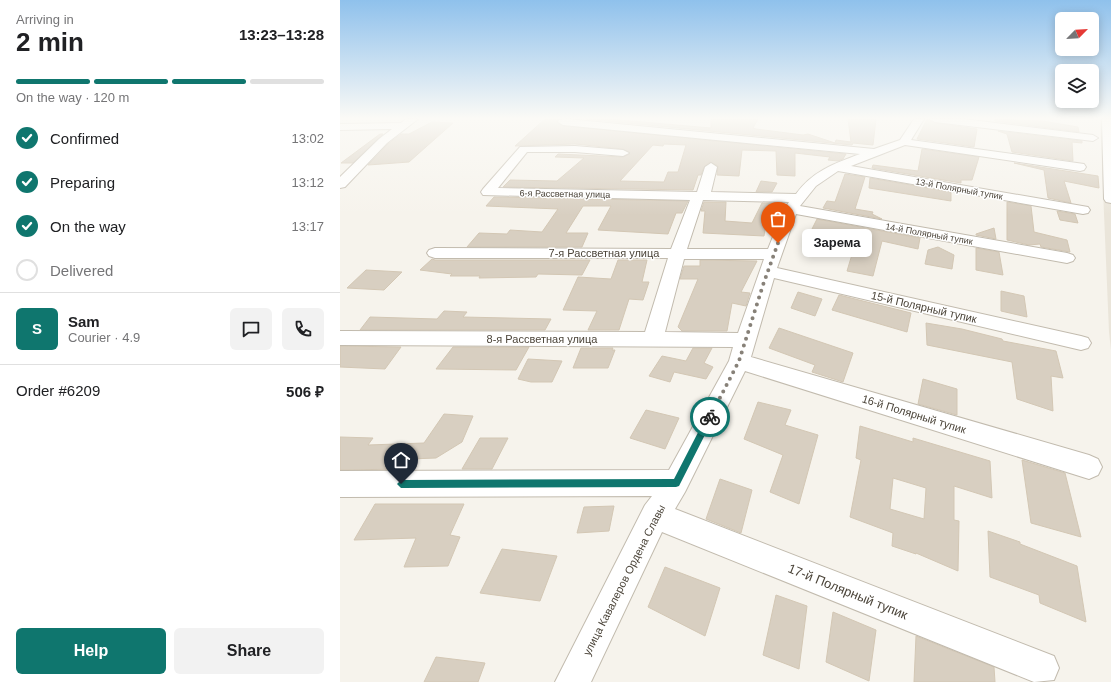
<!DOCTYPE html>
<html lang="en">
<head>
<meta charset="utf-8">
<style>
	body { margin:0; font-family:Arial,sans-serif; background:#f2f2f2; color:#202124; height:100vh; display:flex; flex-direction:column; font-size:15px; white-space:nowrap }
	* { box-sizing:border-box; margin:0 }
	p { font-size:13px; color:#757577 }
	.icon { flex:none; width:22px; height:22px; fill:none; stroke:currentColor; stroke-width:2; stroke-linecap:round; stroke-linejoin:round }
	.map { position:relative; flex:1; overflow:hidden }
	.drawer { display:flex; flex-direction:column; background:#fff; width:340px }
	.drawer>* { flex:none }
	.needle { width:26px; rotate:66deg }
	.fabs { position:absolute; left:715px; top:12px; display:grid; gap:8px }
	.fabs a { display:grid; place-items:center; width:44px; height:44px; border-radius:6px; background:#fff; box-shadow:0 2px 10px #0003; font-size:20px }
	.pin { position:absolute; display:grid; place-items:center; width:34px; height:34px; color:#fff; margin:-41px -17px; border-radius:50% 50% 50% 0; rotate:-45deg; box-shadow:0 0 4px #0007 }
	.pin .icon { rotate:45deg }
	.courier { position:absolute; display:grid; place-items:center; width:40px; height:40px; margin:-20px; border:3px solid #0f766e; border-radius:50%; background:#fff; color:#222; box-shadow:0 1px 5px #0007 }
	.bubble { position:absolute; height:28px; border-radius:6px; background:#fff; box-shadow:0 2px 10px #0003; font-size:13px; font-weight:700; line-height:28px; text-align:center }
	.overview em { font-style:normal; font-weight:700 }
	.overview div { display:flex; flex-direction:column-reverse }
	.overview { display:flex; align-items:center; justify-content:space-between; height:68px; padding:0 16px }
	h1 { font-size:26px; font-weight:700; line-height:30px }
	.bar { display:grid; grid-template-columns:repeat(4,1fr); gap:6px 4px; align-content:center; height:48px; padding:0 16px }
	.bar i { height:5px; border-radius:3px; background:#e0e0e0 }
	.bar .selected { background:#0f766e }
	.bar p { grid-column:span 4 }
	.line { display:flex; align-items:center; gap:10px; padding:0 16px; border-top:1px solid #e0e0e0 }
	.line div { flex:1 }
	.round { display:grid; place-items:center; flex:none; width:42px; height:42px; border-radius:6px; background:#f2f2f2 }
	ol { padding:0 16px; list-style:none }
	li { display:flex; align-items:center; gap:12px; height:44px }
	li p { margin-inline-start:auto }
	li .icon { padding:4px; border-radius:50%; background:#0f766e; color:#fff; stroke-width:4 }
	li:last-child { color:#757577 }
	li i { width:22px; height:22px; border:2px solid #e0e0e0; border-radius:50% }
	.cta { display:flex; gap:8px; margin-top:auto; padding:8px 16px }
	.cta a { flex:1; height:46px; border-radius:6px; background:#0f766e; color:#fff; font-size:16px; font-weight:700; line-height:46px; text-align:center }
	.cta a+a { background:#f2f2f2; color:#202124 }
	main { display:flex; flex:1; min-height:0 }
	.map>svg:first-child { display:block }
	.residential { fill:#eae5da }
	.building { fill:#d8cfc1; stroke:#d3c7b4; fill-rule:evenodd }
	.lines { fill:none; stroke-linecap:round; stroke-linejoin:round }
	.minor-casing { stroke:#c2bbae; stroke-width:2 }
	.minor { fill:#fff; fill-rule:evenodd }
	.route { fill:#0f766e }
	.done { stroke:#878178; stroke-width:4; stroke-dasharray:0 7.2 }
	.labels { text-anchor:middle; stroke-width:3; stroke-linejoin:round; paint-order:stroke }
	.far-street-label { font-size:9px; fill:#4b4439; stroke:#fff }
	.street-label { font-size:11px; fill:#4b4439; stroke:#fff }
	.near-street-label { font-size:13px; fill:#4b4439; stroke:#fff }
</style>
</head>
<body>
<main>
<section class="drawer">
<div class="overview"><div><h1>2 min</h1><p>Arriving in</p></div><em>13:23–13:28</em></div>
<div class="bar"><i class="selected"></i><i class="selected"></i><i class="selected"></i><i></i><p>On the way · 120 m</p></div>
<ol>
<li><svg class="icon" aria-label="check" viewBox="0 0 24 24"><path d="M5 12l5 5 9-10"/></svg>Confirmed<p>13:02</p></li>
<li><svg class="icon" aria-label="check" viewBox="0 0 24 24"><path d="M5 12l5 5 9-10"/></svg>Preparing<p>13:12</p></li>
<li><svg class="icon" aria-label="check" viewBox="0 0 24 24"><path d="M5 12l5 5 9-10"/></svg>On the way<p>13:17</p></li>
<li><i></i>Delivered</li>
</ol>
<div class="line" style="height:72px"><b class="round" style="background:#0f766e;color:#fff">S</b><div><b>Sam</b><p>Courier · 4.9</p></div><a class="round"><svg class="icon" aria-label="chat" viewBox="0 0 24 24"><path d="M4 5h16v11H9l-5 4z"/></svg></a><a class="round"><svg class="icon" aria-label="phone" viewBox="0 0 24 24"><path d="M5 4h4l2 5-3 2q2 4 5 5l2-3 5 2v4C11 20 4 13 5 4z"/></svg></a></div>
<div class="line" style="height:52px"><div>Order #6209</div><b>506 ₽</b></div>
<div class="cta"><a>Help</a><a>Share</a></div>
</section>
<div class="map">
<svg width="771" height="682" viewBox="0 0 771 682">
	<rect width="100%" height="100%" fill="#f6f3ec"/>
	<path class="residential" d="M 760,119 L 771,119 L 771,350 L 769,332 Z"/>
	<path class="building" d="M 205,119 L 218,119 L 217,122 L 223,126 L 506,154 L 503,159 L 498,161 L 488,160 L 490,157 L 455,153 L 455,176 L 437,175 L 436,151 L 402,150 L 399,176 L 377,175 L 378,166 L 370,162 L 364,167 L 361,175 L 358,175 L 353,190 L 163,187 L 170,180 L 217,181 L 244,158 L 215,157 L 218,154 L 283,157 L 290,154 L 283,149 L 235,144 L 175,146 ZM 324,144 L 346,145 L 338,172 L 328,172 L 324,182 L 280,181 L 313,145 L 323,146 Z
		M 246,119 L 269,119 L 371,128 L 371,119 L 418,119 L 413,128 L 416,129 L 463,135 L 468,134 L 495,143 L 496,140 L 511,142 L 508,119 L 536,119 L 533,145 L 513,143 L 512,145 Z
		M 587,119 L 595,123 L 637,129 L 634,147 L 577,139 Z
		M 654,119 L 703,121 L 738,127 L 739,132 L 655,121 Z
		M 92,122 L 113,123 L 69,162 L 28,165 L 48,144 L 61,134 L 69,134 Z
		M 658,131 L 742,141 L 742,143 L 732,142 L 733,161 L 672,152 L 667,134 Z
		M 40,134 L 43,134 L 13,163 L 1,163 Z
		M 582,149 L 639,157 L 632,180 L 621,180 L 621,183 L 532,168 L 533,165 L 578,171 Z
		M 674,163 L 758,176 L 759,188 L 724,181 L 731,203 L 708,198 L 704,170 Z
		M 505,174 L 525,177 L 515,209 L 533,212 L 532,214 L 542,219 L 483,208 L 487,201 L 495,202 Z
		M 530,178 L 611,192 L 611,201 L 529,188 Z
		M 421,181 L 437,183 L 432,192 L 416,192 Z
		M 154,197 L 348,201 L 342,213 L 336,213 L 328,234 L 258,230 L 271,206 L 243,206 L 226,233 L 248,233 L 242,247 L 127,247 L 139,233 L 167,234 L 170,230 L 202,232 L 218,209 L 146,206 Z
		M 364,202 L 386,202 L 385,221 L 412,223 L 422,203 L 437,203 L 430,224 L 426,223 L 424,236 L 363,233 L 365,211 L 361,211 Z
		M 667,202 L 691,206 L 694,232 L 727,240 L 730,252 L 701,247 L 700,244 L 689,245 L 667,240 Z
		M 717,211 L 735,214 L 738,223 L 720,220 Z
		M 477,219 L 580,238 L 578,249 L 542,241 L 533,276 L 507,271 L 517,238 L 472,229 Z
		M 654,228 L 656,239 L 636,235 L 636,234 Z
		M 598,247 L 614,255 L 612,269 L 585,264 L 588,250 Z
		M 636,248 L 659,252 L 663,275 L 636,270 Z
		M 92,259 L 95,260 L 250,260 L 242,275 L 198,274 L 196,277 L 139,278 L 140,276 L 110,276 L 112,274 L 80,270 Z
		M 278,260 L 307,260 L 302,282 L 309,282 L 303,300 L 289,299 L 279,330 L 248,330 L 257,311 L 223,310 L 238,277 L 271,279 Z
		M 360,260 L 417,261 L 401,292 L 410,293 L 406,306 L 392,303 L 387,331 L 342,331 L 338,327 L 358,279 L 340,279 L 344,266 L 360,266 Z
		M 26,270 L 62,272 L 44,290 L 7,288 Z
		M 661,291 L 684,296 L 687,317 L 661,311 Z
		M 458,292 L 482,299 L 475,316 L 451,308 Z
		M 499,295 L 571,313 L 567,332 L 492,310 Z
		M 104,311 L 127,312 L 123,317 L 211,319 L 205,330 L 20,330 L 30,317 L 97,319 Z
		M 586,323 L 622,329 L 662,339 L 663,341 L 716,351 L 723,378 L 711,376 L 713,411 L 677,399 L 672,362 L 587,345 Z
		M 439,328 L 513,353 L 503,382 L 472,372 L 475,365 L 429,348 Z
		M 0,346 L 61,347 L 45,369 L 0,367 Z
		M 113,347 L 189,347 L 176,370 L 96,369 Z
		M 241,348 L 273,348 L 272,350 L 275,350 L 268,368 L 233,368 Z
		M 353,348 L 372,348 L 364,363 L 373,367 L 366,379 L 334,372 L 330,382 L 309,376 L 322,356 L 346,361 Z
		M 188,359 L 222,361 L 212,382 L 191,382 L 178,379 Z
		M 583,379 L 617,389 L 617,415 L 578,404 Z
		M 418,402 L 451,410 L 445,425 L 478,435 L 459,504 L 430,492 L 443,455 L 404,439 Z
		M 306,410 L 339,418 L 325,449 L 290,438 Z
		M 104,414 L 133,416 L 122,442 L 96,458 L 70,459 L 64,469 L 0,470 L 0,437 L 33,438 L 28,445 L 84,443 Z
		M 520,426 L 573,442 L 573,438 L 650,461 L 652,498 L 614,486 L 614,520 L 619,521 L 618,571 L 576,553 L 576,554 L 552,546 L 553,533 L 510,517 L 521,460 L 516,458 ZM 553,478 L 586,488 L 584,519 L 550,509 Z
		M 140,438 L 168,438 L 152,469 L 122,469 Z
		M 682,460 L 725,473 L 741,537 L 691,523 Z
		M 380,479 L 412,490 L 401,533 L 366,519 Z
		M 35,504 L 124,504 L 110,535 L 120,537 L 108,566 L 64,567 L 76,538 L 14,540 Z
		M 274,506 L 269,531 L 237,533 L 244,507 Z
		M 648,531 L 680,542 L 680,544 L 737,566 L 746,622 L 700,603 L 699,595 L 650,577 Z
		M 162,549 L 217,556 L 200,601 L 140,593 Z
		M 325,567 L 380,588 L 365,636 L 308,607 Z
		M 436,595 L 467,606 L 459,669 L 423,655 Z
		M 493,612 L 536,630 L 529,681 L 486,662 Z
		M 576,636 L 654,667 L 655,682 L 574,682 Z
		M 96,657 L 145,663 L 138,682 L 84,682 Z"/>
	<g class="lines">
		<g class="minor-casing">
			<path id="minor" d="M 66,119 L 78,119 L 47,143 L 5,187 L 0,188 L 0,177 L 39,139 L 52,129 L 0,130 L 0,124 L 61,123 Z
				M 227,119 L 534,149 L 560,140 L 574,119 L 584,119 L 571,140 L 744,164 L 746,167 L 744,170 L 740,171 L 565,145 L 511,166 L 748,207 L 750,210 L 748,213 L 743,214 L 498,171 L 476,186 L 460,206 L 727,253 L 733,255 L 735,258 L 733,261 L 727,263 L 456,214 L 437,268 L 741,336 L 748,338 L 751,343 L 748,348 L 741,350 L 434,278 L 411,357 L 749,455 L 758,459 L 762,467 L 758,475 L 749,479 L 405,371 L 345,492 L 335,509 L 714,656 L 719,668 L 714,680 L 694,682 L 322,532 L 251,682 L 215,682 L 305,505 L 312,496 L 0,497 L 0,471 L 329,470 L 389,361 L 393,347 L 0,345 L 0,331 L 305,332 L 328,258 L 95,258 L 89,256 L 87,253 L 89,250 L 95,248 L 331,249 L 350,200 L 143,195 L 141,192 L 143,189 L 180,147 L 235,146 L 283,150 L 289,153 L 283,156 L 235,152 L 187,152 L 158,188 L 357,192 L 365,167 L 371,163 L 377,167 L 371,192 L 456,194 C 473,171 493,164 520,154 L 223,125 L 218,122 L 219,120 ZM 363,200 L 449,202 L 444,209 L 428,249 L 347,249 ZM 344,259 L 424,259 L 398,333 L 325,332 Z
				M 590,119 L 623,119 L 753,135 L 758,138 L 753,141 L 595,122 Z
				M 762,119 L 771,119 L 771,203 L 766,202 L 764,199 Z"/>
		</g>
		<use href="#minor" class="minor"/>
	</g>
	<linearGradient id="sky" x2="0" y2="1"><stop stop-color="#8fc1ec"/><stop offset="0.55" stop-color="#fbfaf6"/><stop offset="1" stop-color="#fbfaf6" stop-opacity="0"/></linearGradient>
	<rect width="771" height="215" fill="url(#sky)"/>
	<path class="route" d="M 370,414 L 374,417 L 339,486 L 336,487 L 61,488 L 57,484 L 61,480 L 334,479 L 367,415 Z"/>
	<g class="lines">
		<path class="done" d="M 370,417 L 399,361 L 423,285 L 438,243"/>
	</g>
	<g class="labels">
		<g class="far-street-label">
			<text transform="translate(619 189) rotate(10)" y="3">13-й Полярный тупик</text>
			<text transform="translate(225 194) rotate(1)" y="3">6-я Рассветная улица</text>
			<text transform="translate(589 234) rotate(10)" y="3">14-й Полярный тупик</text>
		</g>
		<g class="street-label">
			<text x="264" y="257">7-я Рассветная улица</text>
			<text transform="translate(584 307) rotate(13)" y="4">15-й Полярный тупик</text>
			<text x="202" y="343">8-я Рассветная улица</text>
			<text transform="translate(574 414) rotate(17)" y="4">16-й Полярный тупик</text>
			<text transform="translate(284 580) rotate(-63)" y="4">улица Кавалеров Ордена Славы</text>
		</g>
		<g class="near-street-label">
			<text transform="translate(508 591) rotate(22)" y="5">17-й Полярный тупик</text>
		</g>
	</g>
</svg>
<div class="fabs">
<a><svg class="needle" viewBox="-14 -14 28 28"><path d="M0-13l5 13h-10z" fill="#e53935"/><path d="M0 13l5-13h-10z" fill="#757577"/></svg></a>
<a><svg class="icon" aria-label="layers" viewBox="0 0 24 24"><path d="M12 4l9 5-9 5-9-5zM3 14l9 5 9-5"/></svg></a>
</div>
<div class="pin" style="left:438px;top:243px;background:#ea580c"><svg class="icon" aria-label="bag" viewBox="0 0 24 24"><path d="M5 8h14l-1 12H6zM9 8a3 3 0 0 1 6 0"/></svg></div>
<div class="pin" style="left:61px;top:484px;background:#1f2937"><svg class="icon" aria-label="home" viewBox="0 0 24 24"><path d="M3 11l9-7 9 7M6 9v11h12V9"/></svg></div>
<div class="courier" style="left:370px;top:417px"><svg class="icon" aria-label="bike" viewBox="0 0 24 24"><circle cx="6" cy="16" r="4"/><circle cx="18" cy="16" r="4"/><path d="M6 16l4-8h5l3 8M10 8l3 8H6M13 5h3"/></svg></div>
<div class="bubble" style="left:462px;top:229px;width:70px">Зарема</div>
</div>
</main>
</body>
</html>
